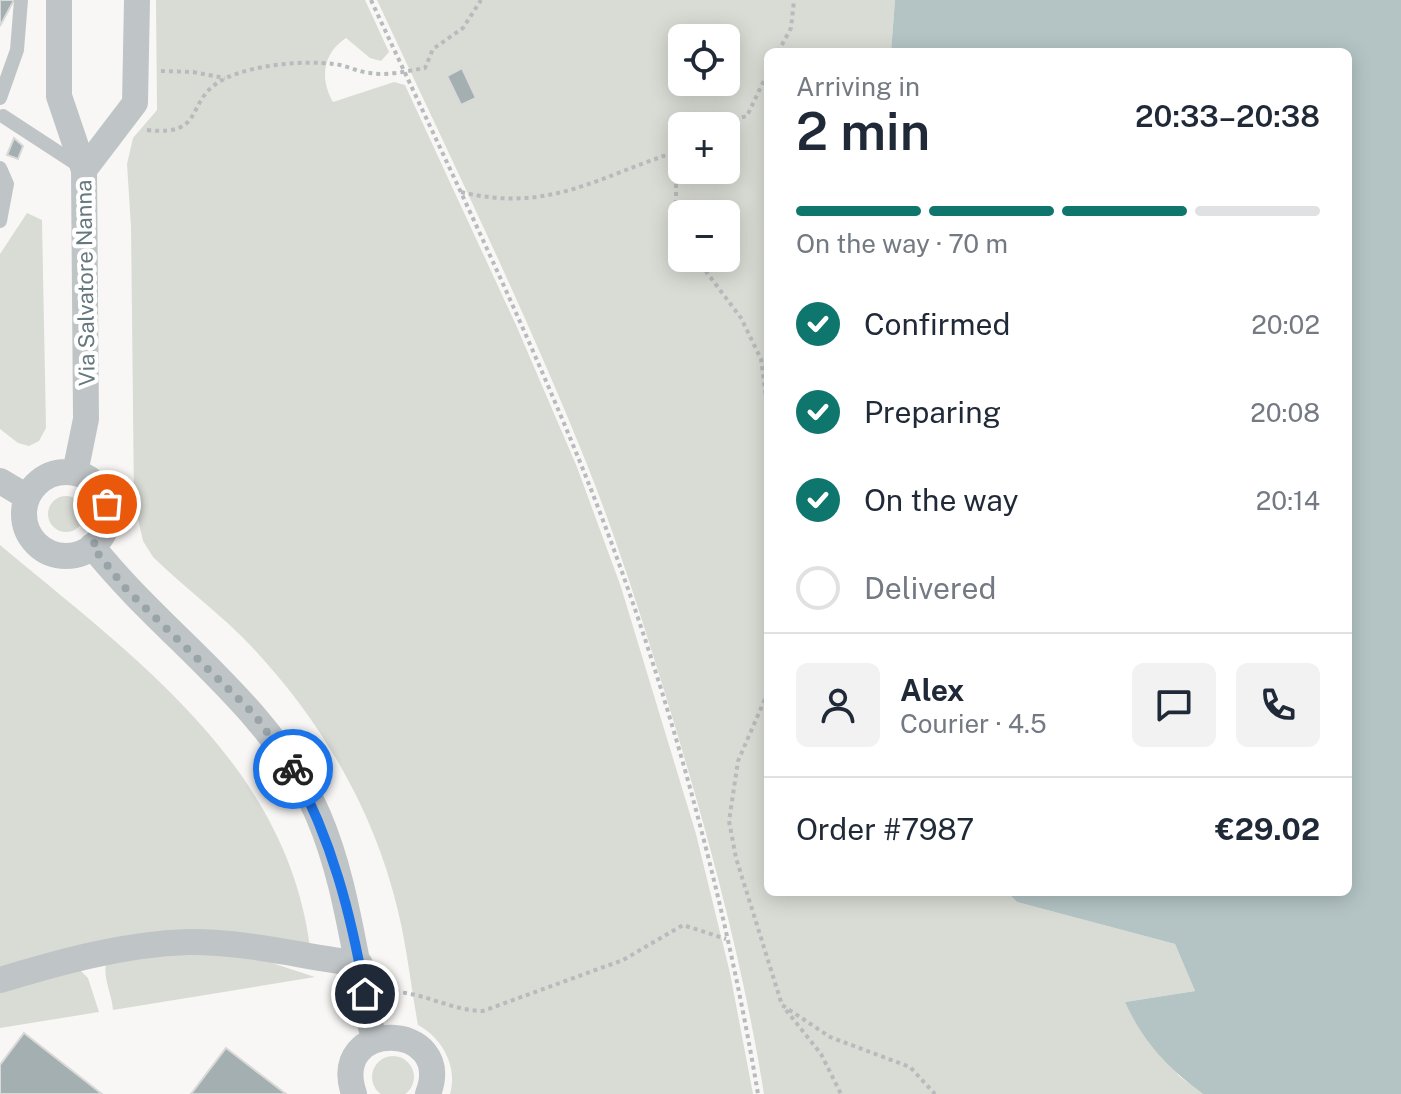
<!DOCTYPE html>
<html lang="en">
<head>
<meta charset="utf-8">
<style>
	body { margin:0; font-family:"Public Sans",sans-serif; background:#f2f2f3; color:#1f2937; height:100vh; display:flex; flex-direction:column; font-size:30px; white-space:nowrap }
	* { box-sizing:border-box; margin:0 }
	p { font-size:26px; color:#747a83 }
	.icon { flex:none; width:44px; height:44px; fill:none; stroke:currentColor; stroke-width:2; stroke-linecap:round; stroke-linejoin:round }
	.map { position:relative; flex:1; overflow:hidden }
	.side { position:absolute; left:764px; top:48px; width:588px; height:848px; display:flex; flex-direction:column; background:#fff; border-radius:12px; box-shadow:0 4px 20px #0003 }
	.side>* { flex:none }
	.tools { position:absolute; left:668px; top:24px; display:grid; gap:16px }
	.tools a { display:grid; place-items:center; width:72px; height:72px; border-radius:12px; background:#fff; box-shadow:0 4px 20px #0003; font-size:40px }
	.pin { position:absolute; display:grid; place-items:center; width:68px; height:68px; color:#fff; margin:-34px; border:4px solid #fff; border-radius:50%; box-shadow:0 2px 8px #0007 }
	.courier { position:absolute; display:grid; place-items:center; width:80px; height:80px; margin:-40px; border:6px solid #1a73e8; border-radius:50%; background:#fff; color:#222; box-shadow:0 2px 10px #0007 }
	.overview em { font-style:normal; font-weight:600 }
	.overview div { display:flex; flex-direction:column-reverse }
	.overview { display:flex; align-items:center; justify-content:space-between; height:136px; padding:0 32px }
	h1 { font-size:52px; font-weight:600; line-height:60px }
	.bar { display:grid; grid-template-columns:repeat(4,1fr); gap:12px 8px; align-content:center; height:96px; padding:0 32px }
	.bar i { height:10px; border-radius:6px; background:#e0e1e3 }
	.bar .active { background:#0f766e }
	.bar p { grid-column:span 4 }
	.line { display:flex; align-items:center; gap:20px; padding:0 32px; border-top:2px solid #e0e1e3 }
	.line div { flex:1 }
	.round { display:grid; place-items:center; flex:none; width:84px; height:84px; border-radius:12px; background:#f2f2f3 }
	ol { padding:0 32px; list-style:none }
	li { display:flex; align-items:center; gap:24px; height:88px }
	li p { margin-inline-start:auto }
	li .icon { padding:8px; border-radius:50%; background:#0f766e; color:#fff; stroke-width:4 }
	li:last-child { color:#747a83 }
	li i { width:44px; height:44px; border:4px solid #e0e1e3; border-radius:50% }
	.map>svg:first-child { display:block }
	.green { fill:#d9dcd4; fill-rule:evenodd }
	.water { fill:#b4c4c4 }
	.building { fill:#a4afb2; stroke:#d9d9d7; stroke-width:2 }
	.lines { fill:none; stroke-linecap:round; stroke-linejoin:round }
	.path { stroke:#b7bbbd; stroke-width:4; stroke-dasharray:4 4; stroke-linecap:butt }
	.lane { stroke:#bfc4c6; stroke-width:14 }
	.street { stroke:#bfc4c6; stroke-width:26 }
	.done { stroke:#98a4a8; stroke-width:8; stroke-dasharray:0 14.4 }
	.route { stroke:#1a73e8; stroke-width:10 }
	.labels { text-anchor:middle; stroke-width:8; stroke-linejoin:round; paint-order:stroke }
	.street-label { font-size:22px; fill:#65787e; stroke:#fff }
</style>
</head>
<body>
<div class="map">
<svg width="1401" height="1094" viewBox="0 0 1401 1094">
	<rect width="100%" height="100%" fill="#f8f7f5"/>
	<path class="green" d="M 156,0 L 365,0 L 389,52 L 381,61 L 370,58 L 346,38 C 322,54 320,79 333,102 L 394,82 L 405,85 L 516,325 L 577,467 L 621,587 L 696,834 L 730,973 L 753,1094 L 450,1094 C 458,1066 442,1038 418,1025 C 411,987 407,948 398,911 C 375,812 321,720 252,647 C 222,615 185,588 153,557 L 143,541 L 134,501 L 131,227 L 127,164 L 133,138 L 157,110 Z
		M 377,0 L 895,0 L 891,52 L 768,52 L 768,892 L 1007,892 L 1017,902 L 1175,944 L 1195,991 L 1125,1002 L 1179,1076 L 1203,1094 L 764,1094 C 742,957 705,823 664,690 C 640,613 616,537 586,462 C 523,305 448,153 377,0 ZM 682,38 L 726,38 L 726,82 L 682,82 ZM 682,126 L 726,126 L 726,170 L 682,170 ZM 682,214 L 726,214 L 726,258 L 682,258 Z
		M 27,213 L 42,220 L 46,428 L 39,441 L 29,446 L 18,443 L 0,429 L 0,254 Z
		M48 514a18 18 0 1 1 36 0a18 18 0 1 1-36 0Z
		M 0,545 C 132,656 286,763 310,947 L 268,939 L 0,972 Z
		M 189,952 L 260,959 L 315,977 L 113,1010 C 112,994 103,979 106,964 Z
		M 79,969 L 88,978 L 99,1012 L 0,1028 L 0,991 Z
		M372 1077a21 21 0 1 1 42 0a21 21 0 1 1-42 0Z"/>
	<path class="water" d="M 895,0 L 1401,0 L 1401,1094 L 1203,1094 C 1167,1067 1144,1043 1125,1002 L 1195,991 L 1175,944 L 1017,902 L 1007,892 L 1348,892 L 1348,52 L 891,52 Z"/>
	<path class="building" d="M 0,0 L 14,0 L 0,26 Z
		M 462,68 L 476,98 L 461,105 L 447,76 Z
		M 14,138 L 23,146 L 18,159 L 7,155 Z
		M 24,1033 L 102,1094 L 0,1094 L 0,1065 Z
		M 226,1048 L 286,1094 L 191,1094 Z"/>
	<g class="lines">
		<path class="path" d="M 371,0 C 442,153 516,305 580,462 C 660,658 723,885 758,1094
			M 778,52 L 791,28 L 794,0
			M 161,71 L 193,72 L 225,78
			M 711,126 L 747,116 L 768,72
			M 147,130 C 209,137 182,99 226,78 C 254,65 303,60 334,64 C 346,65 358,72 370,73 C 387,76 408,71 425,68 L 433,49 L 463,28 L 481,0
			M 676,152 L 676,238 L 682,244
			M 461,192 C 551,214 600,175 682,150
			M 696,258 L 741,318 L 761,359 L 768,413
			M 768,692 L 738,761 L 729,821 L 736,858 L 782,1005 L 830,1037 L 910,1067 L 935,1094
			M 387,992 C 421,990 450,1011 483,1011 L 623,960 L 683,925 L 726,939
			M 786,1010 L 821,1054 L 841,1094"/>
		<path class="lane" d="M 0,98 L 17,50 L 21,0
			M 3,116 L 81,167
			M 0,168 L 7,184 L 0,221"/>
		<path class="street" d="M 59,0 L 59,96 L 84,170 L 86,419 L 75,473
			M 84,170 L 135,103 L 137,0
			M24 514a42 42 0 1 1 84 0a42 42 0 1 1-84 0Z
			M 0,481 L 27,497
			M 92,546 C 165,638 270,704 318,815 C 349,887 354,964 374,1039
			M 0,980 C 60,962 124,944 188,942 C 245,941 303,957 360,964
			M 354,1094 C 328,1017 456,1021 428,1094"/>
	</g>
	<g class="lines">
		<path class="done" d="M 107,504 L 106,528 L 92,546 L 126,589 L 255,715 L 293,769"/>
		<path class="route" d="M 293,769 C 332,840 351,914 365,994"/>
	</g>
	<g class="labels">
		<g class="street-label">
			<text transform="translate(85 283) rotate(-91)" y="8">Via Salvatore Nanna</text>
		</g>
	</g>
</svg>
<div class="tools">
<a><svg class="icon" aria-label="locate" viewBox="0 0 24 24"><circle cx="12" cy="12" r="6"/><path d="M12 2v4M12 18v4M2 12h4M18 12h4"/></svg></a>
<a>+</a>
<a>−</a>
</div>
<div class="pin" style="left:107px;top:504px;background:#ea580c"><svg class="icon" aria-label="bag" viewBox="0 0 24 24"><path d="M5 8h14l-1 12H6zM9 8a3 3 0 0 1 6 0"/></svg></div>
<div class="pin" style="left:365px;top:994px;background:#1f2937"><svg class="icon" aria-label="home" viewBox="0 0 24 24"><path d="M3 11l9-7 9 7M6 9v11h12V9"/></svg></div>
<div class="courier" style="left:293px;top:769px"><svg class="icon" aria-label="bike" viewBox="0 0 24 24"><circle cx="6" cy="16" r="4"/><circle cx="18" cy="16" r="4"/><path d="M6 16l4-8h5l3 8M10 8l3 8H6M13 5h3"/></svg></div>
<section class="side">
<div class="overview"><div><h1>2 min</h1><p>Arriving in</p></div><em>20:33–20:38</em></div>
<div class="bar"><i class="active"></i><i class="active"></i><i class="active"></i><i></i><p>On the way · 70 m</p></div>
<ol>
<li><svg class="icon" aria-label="check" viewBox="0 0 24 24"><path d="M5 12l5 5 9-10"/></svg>Confirmed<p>20:02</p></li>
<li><svg class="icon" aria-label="check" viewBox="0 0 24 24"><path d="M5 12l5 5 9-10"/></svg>Preparing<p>20:08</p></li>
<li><svg class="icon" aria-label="check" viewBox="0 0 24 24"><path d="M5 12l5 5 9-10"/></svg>On the way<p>20:14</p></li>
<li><i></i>Delivered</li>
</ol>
<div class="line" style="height:144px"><a class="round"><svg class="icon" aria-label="person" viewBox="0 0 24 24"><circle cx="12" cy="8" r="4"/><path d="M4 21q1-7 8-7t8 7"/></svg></a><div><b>Alex</b><p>Courier · 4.5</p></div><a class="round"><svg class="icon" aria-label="chat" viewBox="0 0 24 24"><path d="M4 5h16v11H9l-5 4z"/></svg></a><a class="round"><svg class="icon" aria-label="phone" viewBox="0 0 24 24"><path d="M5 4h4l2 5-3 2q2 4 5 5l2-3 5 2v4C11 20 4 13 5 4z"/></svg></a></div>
<div class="line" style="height:104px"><div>Order #7987</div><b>€29.02</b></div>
</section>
</div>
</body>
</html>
